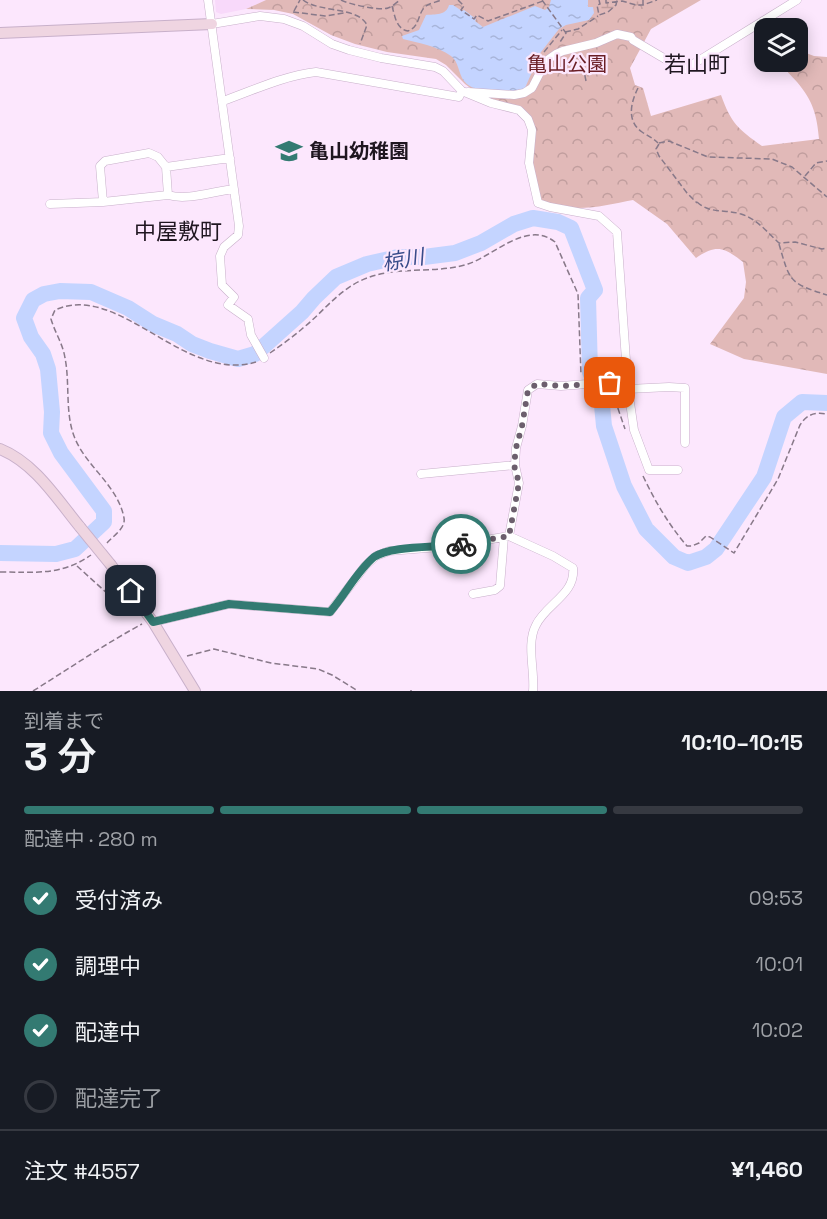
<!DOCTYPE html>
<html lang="ja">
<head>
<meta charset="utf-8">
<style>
	body { margin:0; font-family:"Space Grotesk","Noto Sans JP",sans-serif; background:#242831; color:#f1f3f6; height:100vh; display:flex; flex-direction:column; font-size:22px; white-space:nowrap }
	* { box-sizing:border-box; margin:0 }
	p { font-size:20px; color:#9ea1a6 }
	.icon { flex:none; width:33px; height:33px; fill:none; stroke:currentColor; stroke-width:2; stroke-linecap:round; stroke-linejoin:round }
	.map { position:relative; height:691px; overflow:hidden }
	.details { display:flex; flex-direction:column; background:#171b24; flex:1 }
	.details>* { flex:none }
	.buttons { position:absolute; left:754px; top:18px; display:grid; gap:12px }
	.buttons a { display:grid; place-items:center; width:54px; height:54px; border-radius:12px; background:#171b24; box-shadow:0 3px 15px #0003; font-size:30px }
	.pin { position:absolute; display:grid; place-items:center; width:51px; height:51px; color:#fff; margin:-26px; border-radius:12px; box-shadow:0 3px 9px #0006 }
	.courier { position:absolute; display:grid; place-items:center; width:60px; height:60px; margin:-30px; border:4px solid #337a72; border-radius:50%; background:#fff; color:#222; box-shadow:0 2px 8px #0007 }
	.head em { font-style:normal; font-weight:600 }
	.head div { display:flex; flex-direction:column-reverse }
	.head { display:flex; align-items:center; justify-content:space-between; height:102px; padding:0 24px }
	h1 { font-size:39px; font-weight:600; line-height:45px }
	.bar { display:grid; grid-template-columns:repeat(4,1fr); gap:9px 6px; align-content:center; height:72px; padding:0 24px }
	.bar i { height:8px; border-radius:4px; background:#363941 }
	.bar .selected { background:#337a72 }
	.bar p { grid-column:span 4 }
	.line { display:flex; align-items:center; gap:15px; padding:0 24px; border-top:2px solid #363941 }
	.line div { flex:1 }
	ol { padding:0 24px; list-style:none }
	li { display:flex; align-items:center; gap:18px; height:66px }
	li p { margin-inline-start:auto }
	li .icon { padding:6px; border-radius:50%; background:#337a72; color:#fff; stroke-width:4 }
	li:last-child { color:#9ea1a6 }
	li i { width:33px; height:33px; border:3px solid #363941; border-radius:50% }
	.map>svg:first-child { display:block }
	.built { fill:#f8d9fa }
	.forest { fill:url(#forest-crowns) }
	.wetland { fill:url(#wetland-marsh) }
	.water { fill:url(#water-ripples) }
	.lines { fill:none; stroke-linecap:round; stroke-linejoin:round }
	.river { stroke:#c4d4ff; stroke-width:16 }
	.street-casing { stroke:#c8b0ca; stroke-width:9 }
	.secondary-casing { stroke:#c8b0ca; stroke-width:12 }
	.path { stroke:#887989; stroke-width:1.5; stroke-dasharray:6 3; stroke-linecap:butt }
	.street { stroke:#fff; stroke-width:8 }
	.secondary { stroke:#efd5e1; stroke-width:10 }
	.secondary-bridge-casing { stroke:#c8b0ca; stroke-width:12; stroke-linecap:butt }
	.secondary-bridge { stroke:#efd5e1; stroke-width:10 }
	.done { stroke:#6c5f6d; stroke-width:6; stroke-dasharray:0 10.8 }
	.route { stroke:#337a72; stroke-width:8 }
	.labels { text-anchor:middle; stroke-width:4.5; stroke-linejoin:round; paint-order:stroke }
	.park-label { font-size:20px; fill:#6a1e25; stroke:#fce7fd }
	.poi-label { font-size:20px; font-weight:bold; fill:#1f1620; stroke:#fce7fd; text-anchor:start }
	.water-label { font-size:21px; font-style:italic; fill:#374b8a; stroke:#fce7fd }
	.quarter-label { font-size:22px; fill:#1f1620; stroke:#fce7fd }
</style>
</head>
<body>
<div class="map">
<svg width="827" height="691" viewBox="0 0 827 691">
	<defs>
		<pattern id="forest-crowns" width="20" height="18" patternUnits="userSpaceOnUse" patternTransform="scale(1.5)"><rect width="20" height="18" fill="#e1b9b8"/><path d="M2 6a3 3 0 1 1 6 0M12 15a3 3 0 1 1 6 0" fill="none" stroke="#c19e9e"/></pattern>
		<pattern id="wetland-marsh" width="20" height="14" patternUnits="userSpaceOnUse" patternTransform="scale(1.5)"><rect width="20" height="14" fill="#e1b9b8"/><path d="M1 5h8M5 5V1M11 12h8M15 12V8" fill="none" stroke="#c19e9e"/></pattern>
		<pattern id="water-ripples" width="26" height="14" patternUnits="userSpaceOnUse" patternTransform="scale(1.5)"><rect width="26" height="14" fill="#c4d4ff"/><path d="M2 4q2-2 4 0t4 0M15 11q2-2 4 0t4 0" fill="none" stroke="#a8b5da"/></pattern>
	</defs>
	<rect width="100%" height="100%" fill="#fce7fd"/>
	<path class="built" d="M 215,0 L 266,0 L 246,9 L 221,14 L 216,12 Z"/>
	<path class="forest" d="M 266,0 L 701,0 L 651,29 L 630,68 L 635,85 L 643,88 L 651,116 L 721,95 C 731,123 738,129 762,146 L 819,139 C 817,115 813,101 797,82 C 790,74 786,72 783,63 L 798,62 L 798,50 L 814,56 L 827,57 L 827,374 L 744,359 L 710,344 L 744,298 L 746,282 L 743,262 C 724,247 716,244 696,258 L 667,224 L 633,200 C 602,206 570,215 540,199 C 536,186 531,169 532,156 C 534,142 537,132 531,118 L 481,96 L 465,84 L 446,65 L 436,59 L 387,52 L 355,44 L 331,35 L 293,14 L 274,10 L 246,9 Z"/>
	<path class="wetland" d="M 597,0 L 658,0 C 640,10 627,0 619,3 C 616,5 614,9 612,11 C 608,14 603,16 598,18 L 596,4 Z"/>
	<path class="water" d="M 551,0 L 588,0 L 588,7 L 593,7 L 594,13 L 589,20 L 566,25 L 559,29 L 534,61 L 532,72 L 525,88 C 509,94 476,96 464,81 C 458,73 459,62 451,56 C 437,46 419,43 403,39 L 402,36 L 419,30 L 426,15 C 435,14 446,16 449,5 L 453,5 L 462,11 L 464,10 L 476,19 L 475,21 L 483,27 L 535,6 L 545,10 L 549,7 Z"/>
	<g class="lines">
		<path class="river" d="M 0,553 L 56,554 L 75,549 L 104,522 L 104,511 L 61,453 L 51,433 L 52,412 L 48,369 L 43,354 L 31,337 L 24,318 L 33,300 L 44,294 L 60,291 L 91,292 L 128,308 L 153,324 L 177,334 L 192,344 L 210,351 L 238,359 L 255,354 L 302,312 L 314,298 L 336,277 L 367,264 L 398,257 L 424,257 L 455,253 L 481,243 L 514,224 L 533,218 L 558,222 L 571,228 L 595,290 L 588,298 L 590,372 L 601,395 L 604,426 L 624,486 L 646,529 L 674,557 L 688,563 L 706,557 L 716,549 L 764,477 L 784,417 L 802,402 L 827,403"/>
		<g class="street-casing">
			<path id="street" d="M 208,0 L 239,226 L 238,235 L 224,247 L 220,256 L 222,285 L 234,297 L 228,305 L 248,319 L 251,335 L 264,358
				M 212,24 L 260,16 L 284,19 L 303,26 L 332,44 L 349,50 L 381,58 L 435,67 L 443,71 L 462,91 L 491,103 L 519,110 L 528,119 L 532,130 L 529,163 L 538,203 L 550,207 L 599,216 L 617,232 L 628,389 L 634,430 L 649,470 L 678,470
				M 468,92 L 514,95 L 524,93 L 532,88 L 546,61 L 556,54 L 563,51 L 596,43 L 617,34 L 631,37 L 633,40 L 672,63 L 682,71 L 797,0
				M 223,101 C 254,90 283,76 316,72 L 459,97 L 462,91
				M 166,167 L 168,195
				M 103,202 L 100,166 L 105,161 L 149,153 L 158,157 L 166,167 L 230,158
				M 50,204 L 103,202 L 168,195 C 187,201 214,191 234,189
				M 628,389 L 669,387 L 685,388 L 685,443
				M 421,474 L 515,465
				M 509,536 L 519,483 L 515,465 L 516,448 L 522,426 L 528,390 L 537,384 L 561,386 L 626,381
				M 473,594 L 495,590 L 500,586 L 504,537
				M 153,622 L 229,604 L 330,612 L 365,566 L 376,556 L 389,551 L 452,546 L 509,536 L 553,556 L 573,568 C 576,594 546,604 536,625 C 526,644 535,670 533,691"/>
		</g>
		<g class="secondary-casing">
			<path id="secondary" d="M 0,33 L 212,24
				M 0,449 C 35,463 57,499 80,527
				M 111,565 L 153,622 L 195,691"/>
		</g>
		<path class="path" d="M 303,0 C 320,13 357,6 367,25 L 360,44
			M 341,0 C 348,4 380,11 388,8 C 392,7 397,2 400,0
			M 458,0 L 464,6 L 461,10 L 474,19 L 477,15 L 488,21 L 543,1
			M 542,0 L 566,33 L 560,42
			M 599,0 L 600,4 L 597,5 L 599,15 L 608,12 L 616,5 L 617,0
			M 606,0 L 606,3 L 622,1 L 636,5 L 643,5
			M 643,0 L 643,5 L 657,0
			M 392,6 C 395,16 396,29 408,31 C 421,26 417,13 426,6 C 430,3 437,2 441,0
			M 294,11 L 300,0
			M 293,12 L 325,16 L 344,13
			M 565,32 L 578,29 L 598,16
			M 544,52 L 562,30
			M 586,81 L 582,61 L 589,58 L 593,53
			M 638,88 C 631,102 626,121 642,132 C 648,136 653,138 658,143
			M 659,143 L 669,141 L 708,157 L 772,159 L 792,167 L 827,197
			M 659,144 L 656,149 L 659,156 L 687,193 L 697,203
			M 805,176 L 816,163 L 827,161
			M 697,202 C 710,214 725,209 741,214 C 757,219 767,232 779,243 L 795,242 L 822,249 L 827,248
			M 779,244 C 790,282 789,283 827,295
			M 270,353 C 281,345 293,337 303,328 C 322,313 337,292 360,281 C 396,264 433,275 468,264 C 495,255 527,220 555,242 L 578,294 L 581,375
			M 612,391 L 625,429
			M 643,476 C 655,501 668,524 687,546 L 692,546 L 699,543 L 706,536 L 710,537 L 734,553 L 778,479 L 800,425 C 807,414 815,412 827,414
			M 107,543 C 113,536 126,528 124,518 C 118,485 85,466 74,436 C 65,412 70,383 65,358 C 63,344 55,333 51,319 L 55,310 C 119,281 184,384 256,362
			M 77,566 L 109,595 L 130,607
			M 0,572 C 35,572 61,576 91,555
			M 187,656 L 214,649 L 271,663 L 318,669 L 332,675 L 358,691
			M 33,691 C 70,668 105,644 142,624
			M 410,691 L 412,691"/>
		<use href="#street" class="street"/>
		<use href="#secondary" class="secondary"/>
		<g class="secondary-bridge-casing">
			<path id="secondary-bridge" d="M 80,527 L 111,565"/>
		</g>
		<use href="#secondary-bridge" class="secondary-bridge"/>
	</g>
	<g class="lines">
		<path class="done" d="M 461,544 L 509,536 L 519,483 L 514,465 L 516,448 L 522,426 L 528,390 L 537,384 L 561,386 L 610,383"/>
		<path class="route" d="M 131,591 L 153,622 L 229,604 L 330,612 C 345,595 357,571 374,557 C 391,545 439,548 461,544"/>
	</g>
	<defs>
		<g id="school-bare" transform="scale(2.07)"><path d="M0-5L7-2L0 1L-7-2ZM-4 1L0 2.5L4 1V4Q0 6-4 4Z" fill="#337a72" stroke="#fce7fd" stroke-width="2.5" paint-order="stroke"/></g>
	</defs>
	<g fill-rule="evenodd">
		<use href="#school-bare" x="289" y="151"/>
	</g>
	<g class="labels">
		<g class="park-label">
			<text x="567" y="71">亀山公園</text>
		</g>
		<g class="poi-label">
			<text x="309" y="158">亀山幼稚園</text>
		</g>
		<g class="water-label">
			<text transform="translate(403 260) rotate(-10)" y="7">椋川</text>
		</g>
		<g class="quarter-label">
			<text x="697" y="72">若山町</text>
			<text x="178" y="239">中屋敷町</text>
		</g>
	</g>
</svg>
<div class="buttons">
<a><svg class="icon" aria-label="layers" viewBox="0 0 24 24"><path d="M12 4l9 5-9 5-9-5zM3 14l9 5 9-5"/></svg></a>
</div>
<div class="pin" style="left:610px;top:383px;background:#ea580c"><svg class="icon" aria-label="bag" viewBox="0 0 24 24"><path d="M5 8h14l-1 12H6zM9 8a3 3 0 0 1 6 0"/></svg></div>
<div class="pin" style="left:131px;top:591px;background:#1f2937"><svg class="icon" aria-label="home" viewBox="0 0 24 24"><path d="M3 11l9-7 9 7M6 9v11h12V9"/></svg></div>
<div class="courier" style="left:461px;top:544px"><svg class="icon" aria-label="bike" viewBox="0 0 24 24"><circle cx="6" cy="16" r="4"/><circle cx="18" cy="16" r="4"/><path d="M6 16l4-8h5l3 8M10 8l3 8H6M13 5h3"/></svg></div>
</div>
<section class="details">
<div class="head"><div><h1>3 分</h1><p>到着まで</p></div><em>10:10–10:15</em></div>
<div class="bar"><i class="selected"></i><i class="selected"></i><i class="selected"></i><i></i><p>配達中 · 280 m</p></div>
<ol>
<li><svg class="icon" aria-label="check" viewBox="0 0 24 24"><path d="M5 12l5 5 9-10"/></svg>受付済み<p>09:53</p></li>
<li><svg class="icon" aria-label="check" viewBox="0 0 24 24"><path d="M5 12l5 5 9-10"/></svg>調理中<p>10:01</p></li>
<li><svg class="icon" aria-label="check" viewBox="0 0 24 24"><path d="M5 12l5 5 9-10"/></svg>配達中<p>10:02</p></li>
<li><i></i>配達完了</li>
</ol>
<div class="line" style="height:78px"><div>注文 #4557</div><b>¥1,460</b></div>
</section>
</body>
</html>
